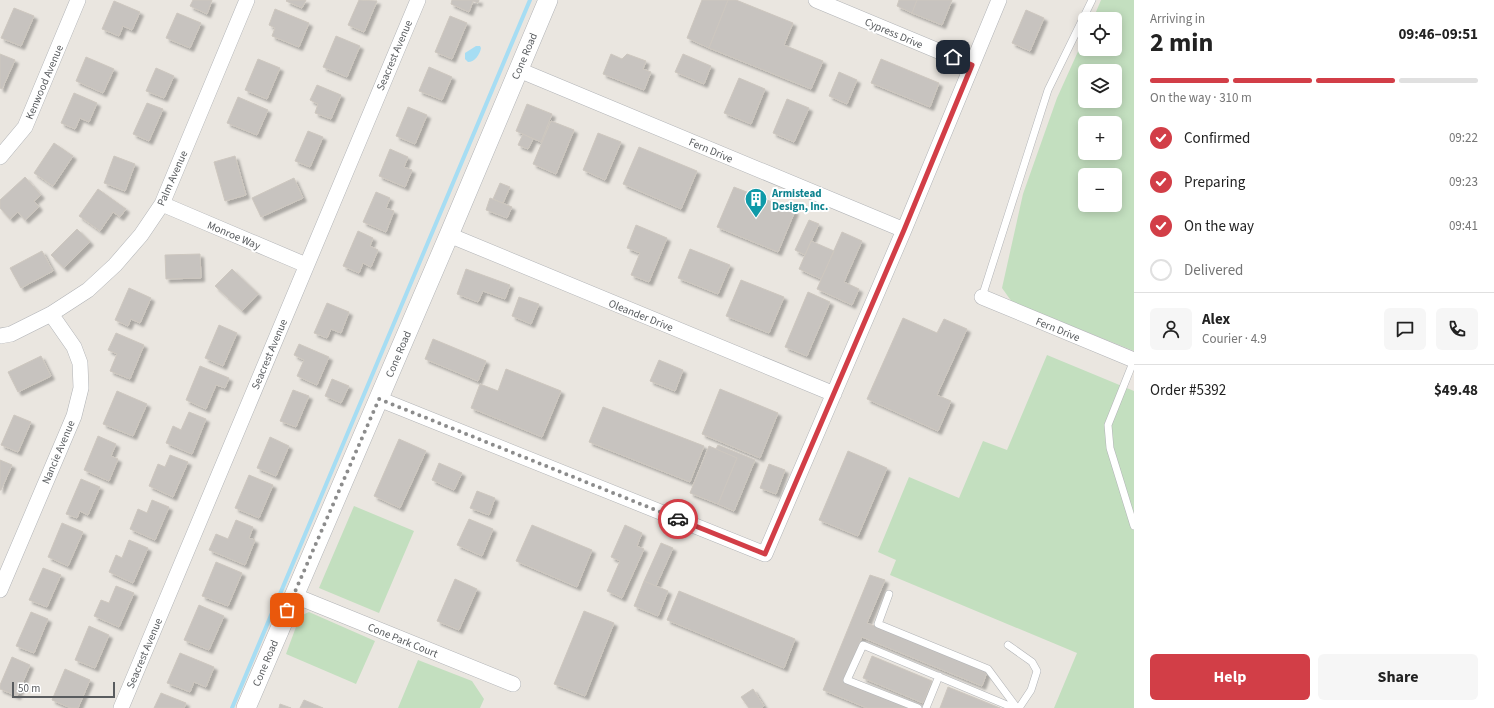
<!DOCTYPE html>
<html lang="en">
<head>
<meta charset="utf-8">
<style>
	body { margin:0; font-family:"Source Sans 3",sans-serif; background:#f6f6f6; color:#222; height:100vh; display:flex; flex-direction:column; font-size:15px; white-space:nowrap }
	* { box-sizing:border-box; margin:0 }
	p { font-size:13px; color:#767676 }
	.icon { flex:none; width:22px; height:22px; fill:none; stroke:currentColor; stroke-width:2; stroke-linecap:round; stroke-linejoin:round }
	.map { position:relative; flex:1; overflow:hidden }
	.details { display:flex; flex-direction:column; background:#fff; width:360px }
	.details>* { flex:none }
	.buttons { position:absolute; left:1078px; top:12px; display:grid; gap:8px }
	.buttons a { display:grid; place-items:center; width:44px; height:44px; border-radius:6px; background:#fff; box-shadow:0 2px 10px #0003; font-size:20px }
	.scale { position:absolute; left:12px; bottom:10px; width:103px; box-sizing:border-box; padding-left:4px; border:2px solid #595c5f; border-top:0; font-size:11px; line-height:14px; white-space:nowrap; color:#595c5f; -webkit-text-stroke:3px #fff; paint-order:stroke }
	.pin { position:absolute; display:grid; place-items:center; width:34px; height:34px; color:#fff; margin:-17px; border-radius:8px; box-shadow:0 2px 6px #0006 }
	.courier { position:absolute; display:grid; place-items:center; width:40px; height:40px; margin:-20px; border:3px solid #d23e47; border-radius:50%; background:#fff; color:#222; box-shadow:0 1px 5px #0007 }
	.headline em { font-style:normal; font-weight:700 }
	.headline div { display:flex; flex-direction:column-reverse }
	.headline { display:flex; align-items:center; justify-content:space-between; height:68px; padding:0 16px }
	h1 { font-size:26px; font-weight:700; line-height:30px }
	.bar { display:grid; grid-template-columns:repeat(4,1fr); gap:6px 4px; align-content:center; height:48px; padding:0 16px }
	.bar i { height:5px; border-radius:3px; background:#e0e0e0 }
	.bar .active { background:#d23e47 }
	.bar p { grid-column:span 4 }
	.line { display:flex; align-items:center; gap:10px; padding:0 16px; border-top:1px solid #e0e0e0 }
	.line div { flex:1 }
	.round { display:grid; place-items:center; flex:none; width:42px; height:42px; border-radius:6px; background:#f6f6f6 }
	ol { padding:0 16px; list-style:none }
	li { display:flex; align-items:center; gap:12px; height:44px }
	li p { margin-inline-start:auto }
	li .icon { padding:4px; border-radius:50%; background:#d23e47; color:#fff; stroke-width:4 }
	li:last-child { color:#767676 }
	li i { width:22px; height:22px; border:2px solid #e0e0e0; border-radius:50% }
	.primary-button { display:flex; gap:8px; margin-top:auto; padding:8px 16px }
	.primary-button a { flex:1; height:46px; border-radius:6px; background:#d23e47; color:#fff; font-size:16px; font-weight:700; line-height:46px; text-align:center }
	.primary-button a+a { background:#f6f6f6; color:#222 }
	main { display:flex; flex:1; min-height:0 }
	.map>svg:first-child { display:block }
	.green { fill:#c3dfbf; fill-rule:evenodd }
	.water { fill:#a6ddf3 }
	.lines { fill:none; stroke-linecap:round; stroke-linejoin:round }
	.stream { stroke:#a6ddf3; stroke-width:4 }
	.building { fill:#c7c3bf; stroke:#cdc7bf; filter:url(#shadow) }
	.service-casing { stroke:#b1b3b6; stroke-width:8 }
	.minor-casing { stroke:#b1b3b6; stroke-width:16 }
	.tertiary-casing { stroke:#b1b3b6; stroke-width:20 }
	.service { stroke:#fff; stroke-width:7 }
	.minor { stroke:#fff; stroke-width:15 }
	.tertiary { stroke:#fff; stroke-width:19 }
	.done { stroke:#8c8c8c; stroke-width:4; stroke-dasharray:0 7.2 }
	.route { stroke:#d23e47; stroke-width:5 }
	.labels { text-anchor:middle; stroke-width:4; stroke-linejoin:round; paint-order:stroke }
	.street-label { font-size:11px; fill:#595c5f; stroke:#fff }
	.culture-label { font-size:11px; font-weight:bold; fill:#0d838f; stroke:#fff; text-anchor:start }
</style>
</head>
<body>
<main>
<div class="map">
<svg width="1134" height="708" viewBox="0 0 1134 708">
	<defs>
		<filter id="shadow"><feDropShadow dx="3.5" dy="3.5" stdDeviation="1" flood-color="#0004"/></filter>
	</defs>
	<rect width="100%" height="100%" fill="#eae6e0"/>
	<path class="green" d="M 1101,0 L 1134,0 L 1134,351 L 1012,302 L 1002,288 L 1023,194 L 1057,98 L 1085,36 L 1085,49 L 1115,49 L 1115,19 L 1093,19 ZM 1085,71 L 1115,71 L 1115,101 L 1085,101 ZM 1085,123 L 1115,123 L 1115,153 L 1085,153 ZM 1085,175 L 1115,175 L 1115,205 L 1085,205 Z
		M 1047,355 L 1134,391 L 1134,708 L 1054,708 L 1077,653 L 890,575 L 896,560 L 878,552 L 909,477 L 959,498 L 983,441 L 1007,450 Z
		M 354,506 L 414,531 L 379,613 L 319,588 Z
		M 309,612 L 375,641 L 356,684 L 286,654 L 300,616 Z
		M 418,660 L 472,681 L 484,699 L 480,708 L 398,708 Z"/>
	<path class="water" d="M 476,46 L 480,46 L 481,48 C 480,54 475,62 468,62 L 465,59 L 465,53 Z"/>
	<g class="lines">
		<path class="stream" d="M 232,708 L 530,0"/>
	</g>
	<path class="building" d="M 193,0 L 212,0 L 207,14 L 190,6 Z
		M 287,0 L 306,0 L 302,8 L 286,1 Z
		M 359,0 L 377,1 L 364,32 L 348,25 Z
		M 452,0 L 479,0 L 478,3 L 473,1 L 469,12 L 451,4 Z
		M 702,0 L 728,0 L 709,48 L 687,38 Z
		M 728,0 L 736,0 L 793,23 L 784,45 L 823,61 L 811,89 L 709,48 Z
		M 899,0 L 917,0 L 912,13 L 897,6 Z
		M 917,0 L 952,0 L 942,25 L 912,13 Z
		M 114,1 L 140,12 L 132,30 L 123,26 L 119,36 L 102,29 Z
		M 14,8 L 34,16 L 21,46 L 1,38 Z
		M 275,9 L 309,23 L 299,47 L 272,36 L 275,28 L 269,25 Z
		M 1026,10 L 1044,18 L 1030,51 L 1012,43 Z
		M 177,13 L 201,23 L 190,48 L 166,38 Z
		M 450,16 L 467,23 L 452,59 L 435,52 Z
		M 336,36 L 360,46 L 347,77 L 323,67 Z
		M 0,54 L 15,60 L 2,89 L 0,88 Z
		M 611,54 L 622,59 L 627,54 L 646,61 L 643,69 L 651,72 L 644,90 L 603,74 Z
		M 683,54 L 711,66 L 704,84 L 675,72 Z
		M 86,57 L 114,69 L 103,93 L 76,81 Z
		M 258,59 L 280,68 L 267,99 L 245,90 Z
		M 881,59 L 939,83 L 930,107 L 871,83 Z
		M 429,67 L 452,77 L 442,100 L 419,91 Z
		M 156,68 L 174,76 L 164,98 L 146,91 Z
		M 839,72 L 857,80 L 847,104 L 829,96 Z
		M 739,78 L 765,89 L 751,124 L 724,113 Z
		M 317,85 L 341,95 L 331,119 L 315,113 L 318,104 L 310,100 Z
		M 74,93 L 97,103 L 89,122 L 80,118 L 75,129 L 61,123 Z
		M 238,97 L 268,110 L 257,135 L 227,123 Z
		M 787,99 L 809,108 L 794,142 L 773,133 Z
		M 147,103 L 163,109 L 149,141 L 133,134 Z
		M 527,104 L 552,114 L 541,142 L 516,131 Z
		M 408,107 L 427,115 L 415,144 L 396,136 Z
		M 551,121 L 574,130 L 556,174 L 533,164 Z
		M 308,131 L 323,137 L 310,167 L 295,161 Z
		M 598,133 L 621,142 L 605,180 L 583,170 Z
		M 523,134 L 533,139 L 528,149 L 518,145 Z
		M 54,143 L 73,156 L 53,186 L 34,173 Z
		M 639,147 L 697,171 L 681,209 L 623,184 Z
		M 390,149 L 408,157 L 404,167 L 412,170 L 405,187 L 379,176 Z
		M 114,156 L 135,164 L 125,191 L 104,183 Z
		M 235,156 L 246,195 L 225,201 L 214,162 Z
		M 25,177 L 41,195 L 34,201 L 39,207 L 25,220 L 18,212 L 10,219 L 0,208 L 0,200 Z
		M 294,178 L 303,198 L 261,217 L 252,198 Z
		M 500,183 L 510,187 L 503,203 L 493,199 Z
		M 734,187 L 795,211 L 778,252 L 717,227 Z
		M 98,189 L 126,209 L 120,217 L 113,212 L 100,231 L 79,216 Z
		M 376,192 L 390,198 L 386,208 L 394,211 L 386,232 L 363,222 Z
		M 490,198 L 512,207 L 507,218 L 486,210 Z
		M 809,220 L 819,224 L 805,255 L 795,250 Z
		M 636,225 L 667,238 L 649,282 L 631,275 L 640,253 L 627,248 Z
		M 77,229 L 90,242 L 64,268 L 51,255 Z
		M 358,231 L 373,238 L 370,246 L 378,250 L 371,267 L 363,263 L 359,273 L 343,266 Z
		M 842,232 L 862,241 L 844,282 L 859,289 L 852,305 L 817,289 Z
		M 811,241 L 834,251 L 821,279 L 799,269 Z
		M 690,249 L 730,265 L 718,294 L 678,278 Z
		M 42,251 L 53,271 L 21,288 L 10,268 Z
		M 200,254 L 201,278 L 166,279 L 165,255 Z
		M 232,269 L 258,294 L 242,311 L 215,286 Z
		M 466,269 L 510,285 L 505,299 L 483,291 L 478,302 L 457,294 Z
		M 741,280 L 784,297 L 769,333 L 726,316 Z
		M 129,288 L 151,298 L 140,323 L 131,319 L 128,326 L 115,320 Z
		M 808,292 L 830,302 L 807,356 L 785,347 Z
		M 519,297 L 539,304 L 531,324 L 512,316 Z
		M 327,303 L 349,312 L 341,333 L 331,329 L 327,338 L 314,333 Z
		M 903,318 L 937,333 L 944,319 L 967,329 L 937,395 L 951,401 L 938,431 L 867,399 Z
		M 219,325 L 237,333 L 223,366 L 205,358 Z
		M 116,333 L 144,345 L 130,379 L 110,371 L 117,354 L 108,350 Z
		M 433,339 L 486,361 L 478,381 L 425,359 Z
		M 299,344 L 329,357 L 317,385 L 297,376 L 304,360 L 294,355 Z
		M 41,356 L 51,376 L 18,392 L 8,372 Z
		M 659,360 L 683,370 L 675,391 L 650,381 Z
		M 200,366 L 229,378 L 225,388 L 216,385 L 206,409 L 186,400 Z
		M 506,369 L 561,391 L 542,437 L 471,408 L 480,384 L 498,391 Z
		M 332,379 L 349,386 L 341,403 L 325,396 Z
		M 720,389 L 778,413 L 760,458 L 702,434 Z
		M 293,390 L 309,396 L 296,427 L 280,421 Z
		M 117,391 L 147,404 L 133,436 L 103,424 Z
		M 603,407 L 704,446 L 690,482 L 589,442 Z
		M 189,412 L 206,419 L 192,454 L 166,443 L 173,426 L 181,430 Z
		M 14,415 L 31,422 L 18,452 L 1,445 Z
		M 98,436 L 116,444 L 111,456 L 118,459 L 109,481 L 84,470 Z
		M 270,437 L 289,446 L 276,476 L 257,468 Z
		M 399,439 L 426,451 L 400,508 L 374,496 Z
		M 718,445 L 755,460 L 734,511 L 718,504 L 737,458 L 716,449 Z
		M 709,446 L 737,458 L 718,504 L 690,493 Z
		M 848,451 L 887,468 L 858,536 L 819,520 Z
		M 170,455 L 188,462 L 173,497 L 149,486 L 158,464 L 165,467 Z
		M 0,460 L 12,465 L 1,490 L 0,490 Z
		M 439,463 L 462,473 L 454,490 L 432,480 Z
		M 769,464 L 785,470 L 776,494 L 760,488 Z
		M 249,475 L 273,485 L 259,518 L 235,508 Z
		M 81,479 L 100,487 L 88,515 L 80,511 L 77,518 L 66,514 Z
		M 477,491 L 495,498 L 489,515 L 470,508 Z
		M 152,500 L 169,507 L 155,540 L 130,529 L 138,509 L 147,513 Z
		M 469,519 L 493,529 L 482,556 L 457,545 Z
		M 236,520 L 253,527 L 249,538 L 255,540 L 245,565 L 209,550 L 216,534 L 228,539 Z
		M 62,523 L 83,532 L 68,566 L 48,557 Z
		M 532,525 L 592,550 L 577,587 L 516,561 Z
		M 625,525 L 642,533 L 637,546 L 644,549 L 622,598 L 607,591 L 620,561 L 611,557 Z
		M 129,540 L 148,548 L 133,583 L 109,572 L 116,555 L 122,558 Z
		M 661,543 L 673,548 L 656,586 L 644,581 Z
		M 216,562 L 242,573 L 228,606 L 202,596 Z
		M 43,568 L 61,575 L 47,607 L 29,600 Z
		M 870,575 L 885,580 L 867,623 L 987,672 L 982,686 L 862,637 L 844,681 L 909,708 L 867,708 L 823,690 Z
		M 455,579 L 477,589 L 459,630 L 437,621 Z
		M 644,581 L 668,591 L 658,616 L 634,606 Z
		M 116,586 L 134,593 L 119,627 L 94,616 L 101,600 L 109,603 Z
		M 679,591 L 795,639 L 784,668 L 667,620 Z
		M 199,605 L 224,616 L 209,650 L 184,640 Z
		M 584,611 L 614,623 L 585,696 L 554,684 Z
		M 31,612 L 48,619 L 34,653 L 16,646 Z
		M 89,626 L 109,635 L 95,668 L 75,660 Z
		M 180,653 L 214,667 L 206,687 L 194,682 L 190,692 L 167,683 Z
		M 872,656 L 932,681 L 923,703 L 863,678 Z
		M 12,657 L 30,665 L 17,696 L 0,689 L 0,685 Z
		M 65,669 L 90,680 L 78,708 L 71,708 L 52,700 Z
		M 948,687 L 1000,708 L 940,708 Z
		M 753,689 L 764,706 L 762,708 L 749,708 L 741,697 Z
		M 161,693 L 186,703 L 184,708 L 154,708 Z
		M 304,700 L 323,708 L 300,708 Z
		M 280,704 L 291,708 L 279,708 Z"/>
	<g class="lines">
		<g class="service-casing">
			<path id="service" d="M 982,297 L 1048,90 L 1092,0
				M 1134,360 L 1108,425 L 1110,448 L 1134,526
				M 889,594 L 878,624 L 988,669 L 1017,708
				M 1008,645 L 1032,662 L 1037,671 L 1031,690 L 1019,708
				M 918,708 L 847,680 L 863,645 L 1014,708
				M 926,708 L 939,676"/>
		</g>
		<g class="minor-casing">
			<path id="minor" d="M 816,0 L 972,65
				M 519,70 L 904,230
				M 0,157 L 25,127 L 78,0
				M 162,204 L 306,265
				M 449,235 L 834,394
				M 982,297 L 1134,360
				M 0,336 L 11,334 L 51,314 L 88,290 L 115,265 L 141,235 L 162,204 L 247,0
				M 379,399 L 765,554 L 904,230 L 999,0
				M 0,590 L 74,416 L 81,388 L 80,363 L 74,347 L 51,314
				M 293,595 L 513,684
				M 121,708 L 418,0"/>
		</g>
		<g class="tertiary-casing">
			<path id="tertiary" d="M 246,708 L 449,235 L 548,0"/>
		</g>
		<use href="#service" class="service"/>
		<use href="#minor" class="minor"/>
		<use href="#tertiary" class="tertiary"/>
	</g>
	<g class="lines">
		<path class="done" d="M 287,610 L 379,399 L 678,519"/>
		<path class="route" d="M 678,519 L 765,554 L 904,230 L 972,65 L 953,57"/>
	</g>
	<defs>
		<g id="building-pin" transform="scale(1.15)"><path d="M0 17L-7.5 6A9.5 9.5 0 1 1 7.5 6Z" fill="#0f9aa8" stroke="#fff"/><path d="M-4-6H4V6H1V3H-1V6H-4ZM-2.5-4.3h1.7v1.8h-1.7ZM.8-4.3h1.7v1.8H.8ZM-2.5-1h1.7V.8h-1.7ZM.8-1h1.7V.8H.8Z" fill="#fff"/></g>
	</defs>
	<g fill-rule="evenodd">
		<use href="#building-pin" x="756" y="199"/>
	</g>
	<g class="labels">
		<g class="street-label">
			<text transform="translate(894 33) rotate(23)" y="4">Cypress Drive</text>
			<text transform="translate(394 55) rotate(-67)" y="4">Seacrest Avenue</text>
			<text transform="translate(524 56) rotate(-67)" y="4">Cone Road</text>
			<text transform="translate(44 82) rotate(-67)" y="4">Kenwood Avenue</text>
			<text transform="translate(711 150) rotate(23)" y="4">Fern Drive</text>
			<text transform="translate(172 178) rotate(-66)" y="4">Palm Avenue</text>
			<text transform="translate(234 235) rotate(23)" y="4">Monroe Way</text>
			<text transform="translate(641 315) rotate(22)" y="4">Oleander Drive</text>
			<text transform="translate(1058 329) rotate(22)" y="4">Fern Drive</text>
			<text transform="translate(269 354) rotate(-67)" y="4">Seacrest Avenue</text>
			<text transform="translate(398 354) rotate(-67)" y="4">Cone Road</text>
			<text transform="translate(58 452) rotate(-67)" y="4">Nancie Avenue</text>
			<text transform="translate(403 640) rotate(22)" y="4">Cone Park Court</text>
			<text transform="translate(144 653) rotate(-67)" y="4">Seacrest Avenue</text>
			<text transform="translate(265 663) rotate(-67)" y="4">Cone Road</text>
		</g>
		<g class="culture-label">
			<text x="772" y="197">Armistead<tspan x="772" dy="13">Design, Inc.</tspan></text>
		</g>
	</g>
</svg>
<div class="buttons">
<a><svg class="icon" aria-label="locate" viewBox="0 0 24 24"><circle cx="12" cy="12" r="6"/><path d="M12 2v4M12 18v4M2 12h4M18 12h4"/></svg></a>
<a><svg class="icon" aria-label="layers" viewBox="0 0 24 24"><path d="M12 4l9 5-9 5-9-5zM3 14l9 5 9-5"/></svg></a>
<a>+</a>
<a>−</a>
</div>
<div class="scale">50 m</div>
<div class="pin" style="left:287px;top:610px;background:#ea580c"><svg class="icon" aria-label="bag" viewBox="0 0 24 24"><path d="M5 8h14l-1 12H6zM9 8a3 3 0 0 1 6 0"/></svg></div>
<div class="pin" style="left:953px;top:57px;background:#1f2937"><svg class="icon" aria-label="home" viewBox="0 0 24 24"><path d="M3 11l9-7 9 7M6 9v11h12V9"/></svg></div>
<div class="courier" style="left:678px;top:519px"><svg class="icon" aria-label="car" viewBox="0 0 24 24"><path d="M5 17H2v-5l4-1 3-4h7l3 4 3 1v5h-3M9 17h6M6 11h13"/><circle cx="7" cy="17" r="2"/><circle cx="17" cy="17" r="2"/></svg></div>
</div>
<section class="details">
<div class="headline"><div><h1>2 min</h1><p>Arriving in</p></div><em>09:46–09:51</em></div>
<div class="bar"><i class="active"></i><i class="active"></i><i class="active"></i><i></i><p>On the way · 310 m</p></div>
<ol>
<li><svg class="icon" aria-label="check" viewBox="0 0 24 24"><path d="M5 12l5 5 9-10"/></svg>Confirmed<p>09:22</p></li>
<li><svg class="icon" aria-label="check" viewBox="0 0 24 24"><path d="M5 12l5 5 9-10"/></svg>Preparing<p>09:23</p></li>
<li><svg class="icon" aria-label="check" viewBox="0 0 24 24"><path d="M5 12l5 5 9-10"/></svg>On the way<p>09:41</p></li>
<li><i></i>Delivered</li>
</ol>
<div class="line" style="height:72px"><a class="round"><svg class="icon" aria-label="person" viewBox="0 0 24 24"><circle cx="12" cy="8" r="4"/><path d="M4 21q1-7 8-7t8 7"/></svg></a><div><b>Alex</b><p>Courier · 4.9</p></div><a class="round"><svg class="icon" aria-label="chat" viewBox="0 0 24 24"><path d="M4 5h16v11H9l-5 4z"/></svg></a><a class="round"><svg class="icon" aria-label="phone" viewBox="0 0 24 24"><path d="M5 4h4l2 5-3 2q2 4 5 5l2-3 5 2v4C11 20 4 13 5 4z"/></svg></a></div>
<div class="line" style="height:52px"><div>Order #5392</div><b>$49.48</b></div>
<div class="primary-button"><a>Help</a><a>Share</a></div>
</section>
</main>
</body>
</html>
